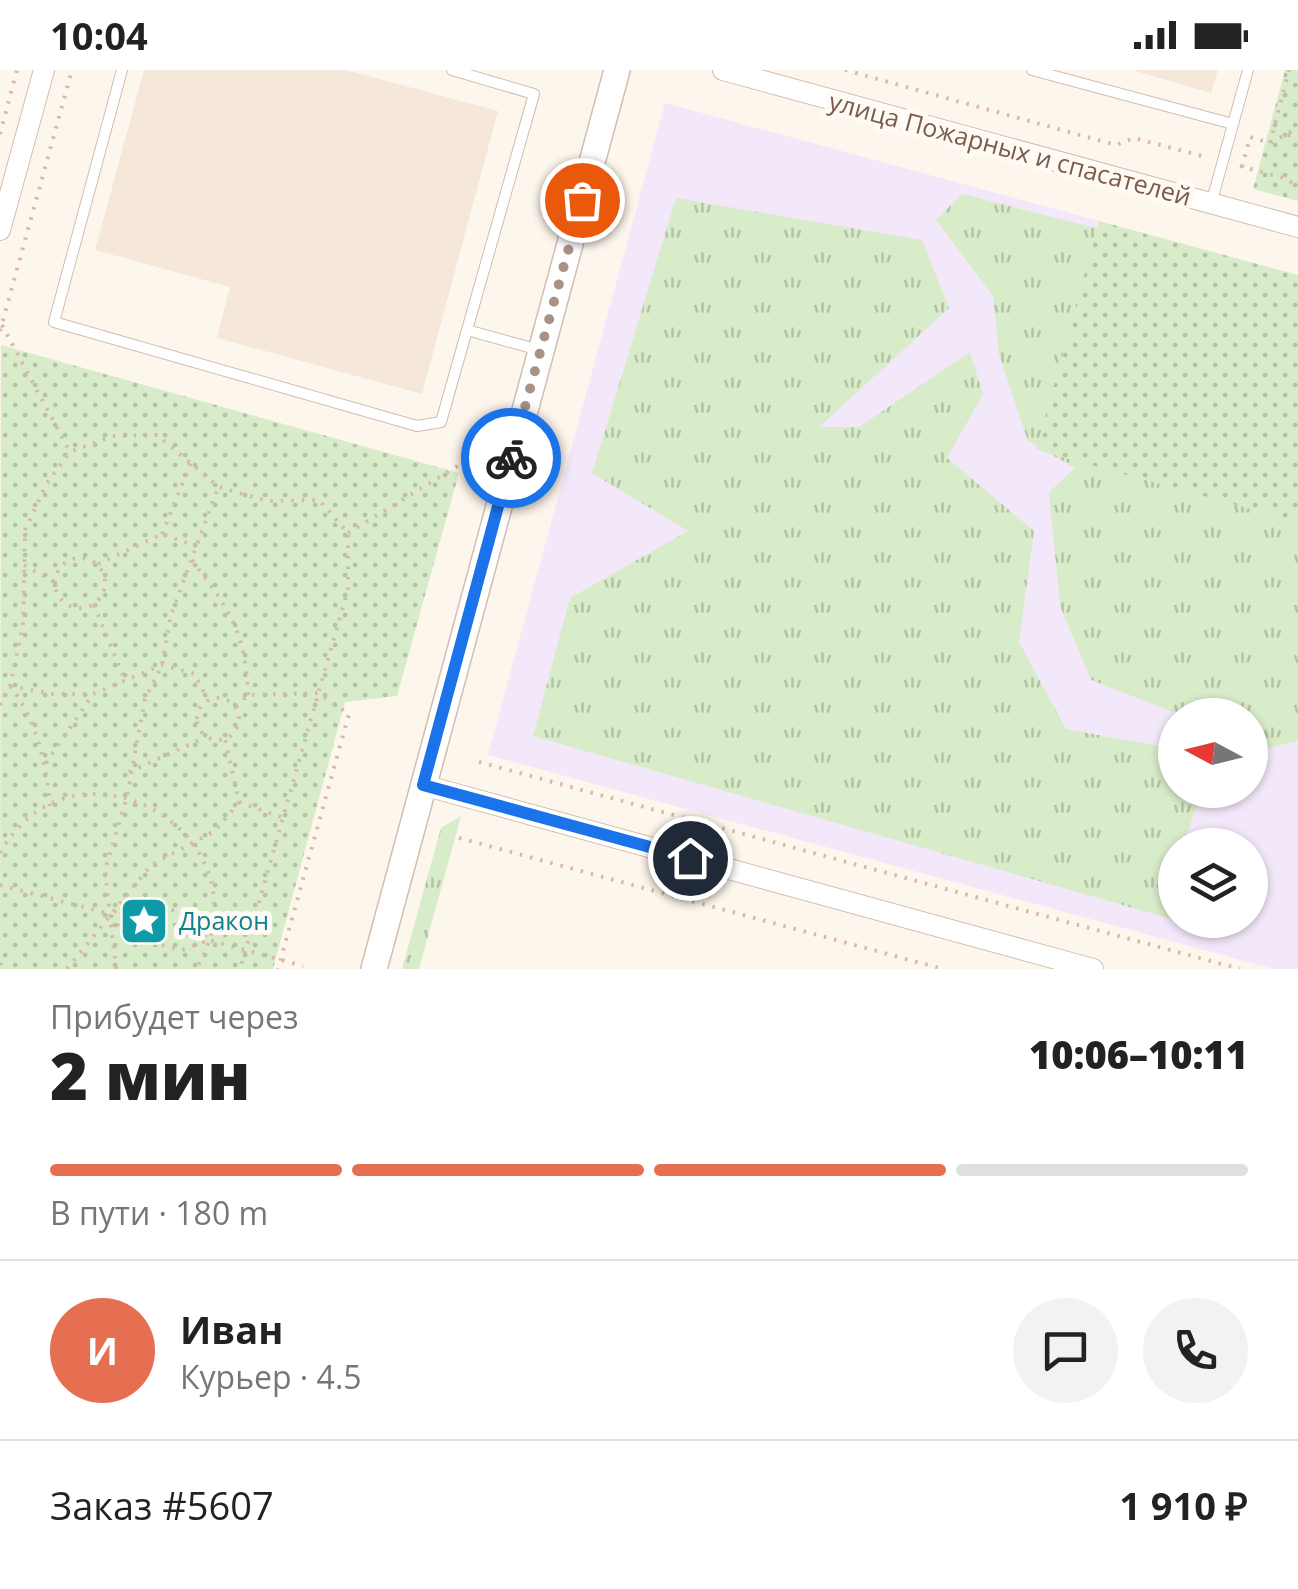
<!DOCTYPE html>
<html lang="ru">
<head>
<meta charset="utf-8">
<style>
	body { margin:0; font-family:"Open Sans",sans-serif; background:#f2f2f2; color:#222; height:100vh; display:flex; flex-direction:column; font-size:38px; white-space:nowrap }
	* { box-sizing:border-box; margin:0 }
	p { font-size:32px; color:#767676 }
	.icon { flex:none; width:55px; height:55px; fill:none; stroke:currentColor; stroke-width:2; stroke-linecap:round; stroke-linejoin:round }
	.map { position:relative; height:899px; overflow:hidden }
	.panel { display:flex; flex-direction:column; background:#fff; flex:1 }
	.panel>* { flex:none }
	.needle { width:65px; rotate:277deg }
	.fabs { position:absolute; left:1158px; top:628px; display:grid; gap:20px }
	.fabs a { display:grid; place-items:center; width:110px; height:110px; border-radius:50%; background:#fff; box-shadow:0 2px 8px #0004; font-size:50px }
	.pin { position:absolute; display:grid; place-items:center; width:85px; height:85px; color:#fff; margin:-42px; border:5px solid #fff; border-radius:50%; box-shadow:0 2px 10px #0007 }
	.courier { position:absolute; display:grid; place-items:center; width:100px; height:100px; margin:-50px; border:8px solid #1a73e8; border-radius:50%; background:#fff; color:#222; box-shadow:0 2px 12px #0007 }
	.overview em { font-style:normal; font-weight:800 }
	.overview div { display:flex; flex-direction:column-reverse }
	.overview { display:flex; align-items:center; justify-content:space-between; height:170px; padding:0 50px }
	h1 { font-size:65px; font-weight:800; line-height:75px }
	.bar { display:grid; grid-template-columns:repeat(4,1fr); gap:15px 10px; align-content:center; height:120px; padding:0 50px }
	.bar i { height:12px; border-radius:8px; background:#e0e0e0 }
	.bar .current { background:#e76f51 }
	.bar p { grid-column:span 4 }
	.line { display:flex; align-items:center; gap:25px; padding:0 50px; border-top:2px solid #e0e0e0 }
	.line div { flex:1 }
	.round { display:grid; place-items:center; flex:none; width:105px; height:105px; border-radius:52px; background:#f2f2f2 }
	.status { display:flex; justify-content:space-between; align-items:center; height:70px; padding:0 50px; background:#fff; direction:ltr }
	.status svg { height:28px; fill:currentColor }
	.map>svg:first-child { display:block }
	.residential { fill:#f5e8da }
	.education { fill:#f3e8fa; fill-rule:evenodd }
	.grass { fill:url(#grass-tufts) }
	.park { fill:url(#park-dots) }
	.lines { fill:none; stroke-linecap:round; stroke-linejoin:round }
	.service-casing { stroke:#d1beb0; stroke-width:12 }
	.minor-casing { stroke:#d1beb0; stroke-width:22 }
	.tertiary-casing { stroke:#d1beb0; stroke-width:28 }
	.path { stroke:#d9b8a5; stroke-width:4; stroke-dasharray:2.5 8; stroke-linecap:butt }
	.service { stroke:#fff; stroke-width:10 }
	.minor { stroke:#fff; stroke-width:20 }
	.tertiary { stroke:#fff; stroke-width:25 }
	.done { stroke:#a89285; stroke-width:10; stroke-dasharray:0 18 }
	.route { stroke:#1a73e8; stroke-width:12 }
	.labels { text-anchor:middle; stroke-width:10; stroke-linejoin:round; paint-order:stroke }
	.street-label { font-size:25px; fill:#7a5c4d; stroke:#fffaf3 }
	.culture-label { font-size:25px; fill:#0d838f; stroke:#fffaf3; text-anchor:start }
</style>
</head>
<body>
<div class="status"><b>10:04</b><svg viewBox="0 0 49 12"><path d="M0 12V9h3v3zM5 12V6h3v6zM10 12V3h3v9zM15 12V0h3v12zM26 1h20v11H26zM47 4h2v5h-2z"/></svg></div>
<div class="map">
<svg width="1298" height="899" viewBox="0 0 1298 899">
	<defs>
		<pattern id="grass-tufts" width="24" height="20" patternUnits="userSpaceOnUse" patternTransform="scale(2.5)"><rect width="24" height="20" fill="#d8ecc9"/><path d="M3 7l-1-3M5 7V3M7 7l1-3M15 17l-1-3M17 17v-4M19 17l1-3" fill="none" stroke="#b4c2a5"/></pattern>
		<pattern id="park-dots" width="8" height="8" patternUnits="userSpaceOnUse" patternTransform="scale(2.5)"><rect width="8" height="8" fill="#d8ecc9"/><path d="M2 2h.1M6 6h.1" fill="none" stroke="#b4c2a5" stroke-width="1.8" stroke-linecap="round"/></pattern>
	</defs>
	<rect width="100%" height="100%" fill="#fdf6ec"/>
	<path class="residential" d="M 144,0 L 346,0 L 498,41 L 422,324 L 217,268 L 230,217 L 95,180 Z
		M 1132,0 L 1218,0 L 1211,23 Z"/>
	<path class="education" d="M 665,33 L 1099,151 L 1037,380 L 1298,452 L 1298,899 L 1274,899 L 488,685 ZM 1175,645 L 1250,645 L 1250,720 L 1175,720 ZM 1175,775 L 1250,775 L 1250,850 L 1175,850 Z"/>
	<path class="grass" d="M 962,124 L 1298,210 L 1298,671 L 1268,678 L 1250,672 L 1250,645 L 1181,645 L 1091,610 L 1060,536 L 1049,422 L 1075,398 L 1028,371 L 999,284 L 993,226 L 936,150 Z
		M 676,128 L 922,170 L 949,238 L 819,357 L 859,357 L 970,282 L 983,324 L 947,388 L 1034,461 L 1019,572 L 1066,659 L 1175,679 L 1175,720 L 1192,720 L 1197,735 L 1183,775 L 1175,775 L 1175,850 L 533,666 L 570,528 L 688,461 L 592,403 Z
		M 461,746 L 419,899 L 402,899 L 441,758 Z"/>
	<path class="park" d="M 1285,0 L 1298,0 L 1298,131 L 1253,119 Z
		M 1099,151 L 1298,205 L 1298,452 L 1036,380 Z
		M 1,275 L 459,403 L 397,626 L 345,632 L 273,899 L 0,899 Z"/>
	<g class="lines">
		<g class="service-casing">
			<path id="service" d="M 122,0 L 54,252 L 417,356 L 441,352 L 467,260 L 539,280
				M 452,0 L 534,24 L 467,260
				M 1032,0 L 1233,54
				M 1211,134 L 1248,0"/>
		</g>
		<g class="minor-casing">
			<path id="minor" d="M 723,0 L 1298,157
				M 0,160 L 44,0
				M 423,715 L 1093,899"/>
		</g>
		<g class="tertiary-casing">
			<path id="tertiary" d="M 374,899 L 617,0"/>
		</g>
		<path class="path" d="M 845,0 L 1116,75 L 1134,68 L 1206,87
			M 0,64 L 17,0
			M 1288,65 L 1298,68
			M 1270,73 L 1289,0
			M 1240,96 L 1287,109 L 1298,118
			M 1242,97 L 1250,67 L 1270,73 L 1298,58
			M 2,255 L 70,382
			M 0,261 L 72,0
			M 348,463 L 482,381
			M 162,464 L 192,390
			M55 513a25 25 0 1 1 50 0a25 25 0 1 1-50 0Z
			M 192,490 C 229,539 246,562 248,625
			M 98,494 L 162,464 L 195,476
			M 24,495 L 54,512
			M 94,535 L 124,608
			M 10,616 L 54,624 L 93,624 L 162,595 L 195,604 L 207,629
			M 10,616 C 37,650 46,693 50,736
			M197 649a21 21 0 1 1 42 0a21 21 0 1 1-42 0Z
			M 0,635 L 10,616 L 23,555 L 25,460 L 47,413 L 70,382 L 113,366 L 157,365 L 219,417 L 267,431 L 319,430 L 348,463 L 348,519 L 240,899
			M 236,637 L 248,625 L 318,623 L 349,644 L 278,899
			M 479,692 L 1240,899
			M 46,693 L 93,624
			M 129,702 L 206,667
			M 239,732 L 281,747
			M 459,768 L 943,899
			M 0,783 C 75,649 276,767 196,899
			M 0,815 L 110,844 L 125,866 L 182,880 L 209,870
			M 114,842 L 134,829 L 189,845 L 209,870 L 303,896
			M 0,893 L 3,899
			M 67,899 L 151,795 L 215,761 L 239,732 L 225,669
			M 116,899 L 105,800 L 127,727 L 145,629 L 162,595 L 171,545 L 218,418"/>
		<use href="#service" class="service"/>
		<use href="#minor" class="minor"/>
		<use href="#tertiary" class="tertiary"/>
	</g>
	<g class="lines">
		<path class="done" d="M 511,388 L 582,130"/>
		<path class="route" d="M 511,388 L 423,715 L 690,788"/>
	</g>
	<defs>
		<g id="sight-square" transform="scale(2.5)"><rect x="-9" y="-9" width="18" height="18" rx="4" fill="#0f9aa8" stroke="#fffaf3"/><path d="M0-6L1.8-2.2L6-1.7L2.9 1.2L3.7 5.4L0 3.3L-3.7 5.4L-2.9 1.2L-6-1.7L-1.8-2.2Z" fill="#fff"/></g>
	</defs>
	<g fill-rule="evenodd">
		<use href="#sight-square" x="144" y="851"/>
	</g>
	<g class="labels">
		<g class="street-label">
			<text transform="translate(1010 79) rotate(15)" y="9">улица Пожарных и спасателей</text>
		</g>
		<g class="culture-label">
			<text x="179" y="860">Дракон</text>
		</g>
	</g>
</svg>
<div class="fabs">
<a><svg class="needle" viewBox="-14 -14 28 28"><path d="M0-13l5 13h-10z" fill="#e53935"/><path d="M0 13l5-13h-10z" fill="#767676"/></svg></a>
<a><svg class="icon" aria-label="layers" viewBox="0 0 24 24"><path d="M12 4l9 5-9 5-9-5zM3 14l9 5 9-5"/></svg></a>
</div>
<div class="pin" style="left:582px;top:130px;background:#ea580c"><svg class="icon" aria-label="bag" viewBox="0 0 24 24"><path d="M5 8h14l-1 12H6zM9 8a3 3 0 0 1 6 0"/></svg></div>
<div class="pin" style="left:690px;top:788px;background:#1f2937"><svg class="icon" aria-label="home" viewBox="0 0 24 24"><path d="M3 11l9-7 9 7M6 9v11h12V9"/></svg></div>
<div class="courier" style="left:511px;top:388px"><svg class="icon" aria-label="bike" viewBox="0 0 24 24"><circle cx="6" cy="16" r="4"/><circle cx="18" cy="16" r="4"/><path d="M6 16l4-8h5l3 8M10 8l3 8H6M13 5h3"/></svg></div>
</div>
<section class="panel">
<div class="overview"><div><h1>2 мин</h1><p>Прибудет через</p></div><em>10:06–10:11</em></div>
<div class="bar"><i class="current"></i><i class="current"></i><i class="current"></i><i></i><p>В пути · 180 m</p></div>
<div class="line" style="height:180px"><b class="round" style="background:#e76f51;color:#fff">И</b><div><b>Иван</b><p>Курьер · 4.5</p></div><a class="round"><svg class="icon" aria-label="chat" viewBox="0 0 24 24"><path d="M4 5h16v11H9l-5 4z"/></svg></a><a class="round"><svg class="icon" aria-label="phone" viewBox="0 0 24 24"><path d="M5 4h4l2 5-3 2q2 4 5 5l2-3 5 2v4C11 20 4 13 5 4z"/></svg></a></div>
<div class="line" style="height:130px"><div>Заказ #5607</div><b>1 910 ₽</b></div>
</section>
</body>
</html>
